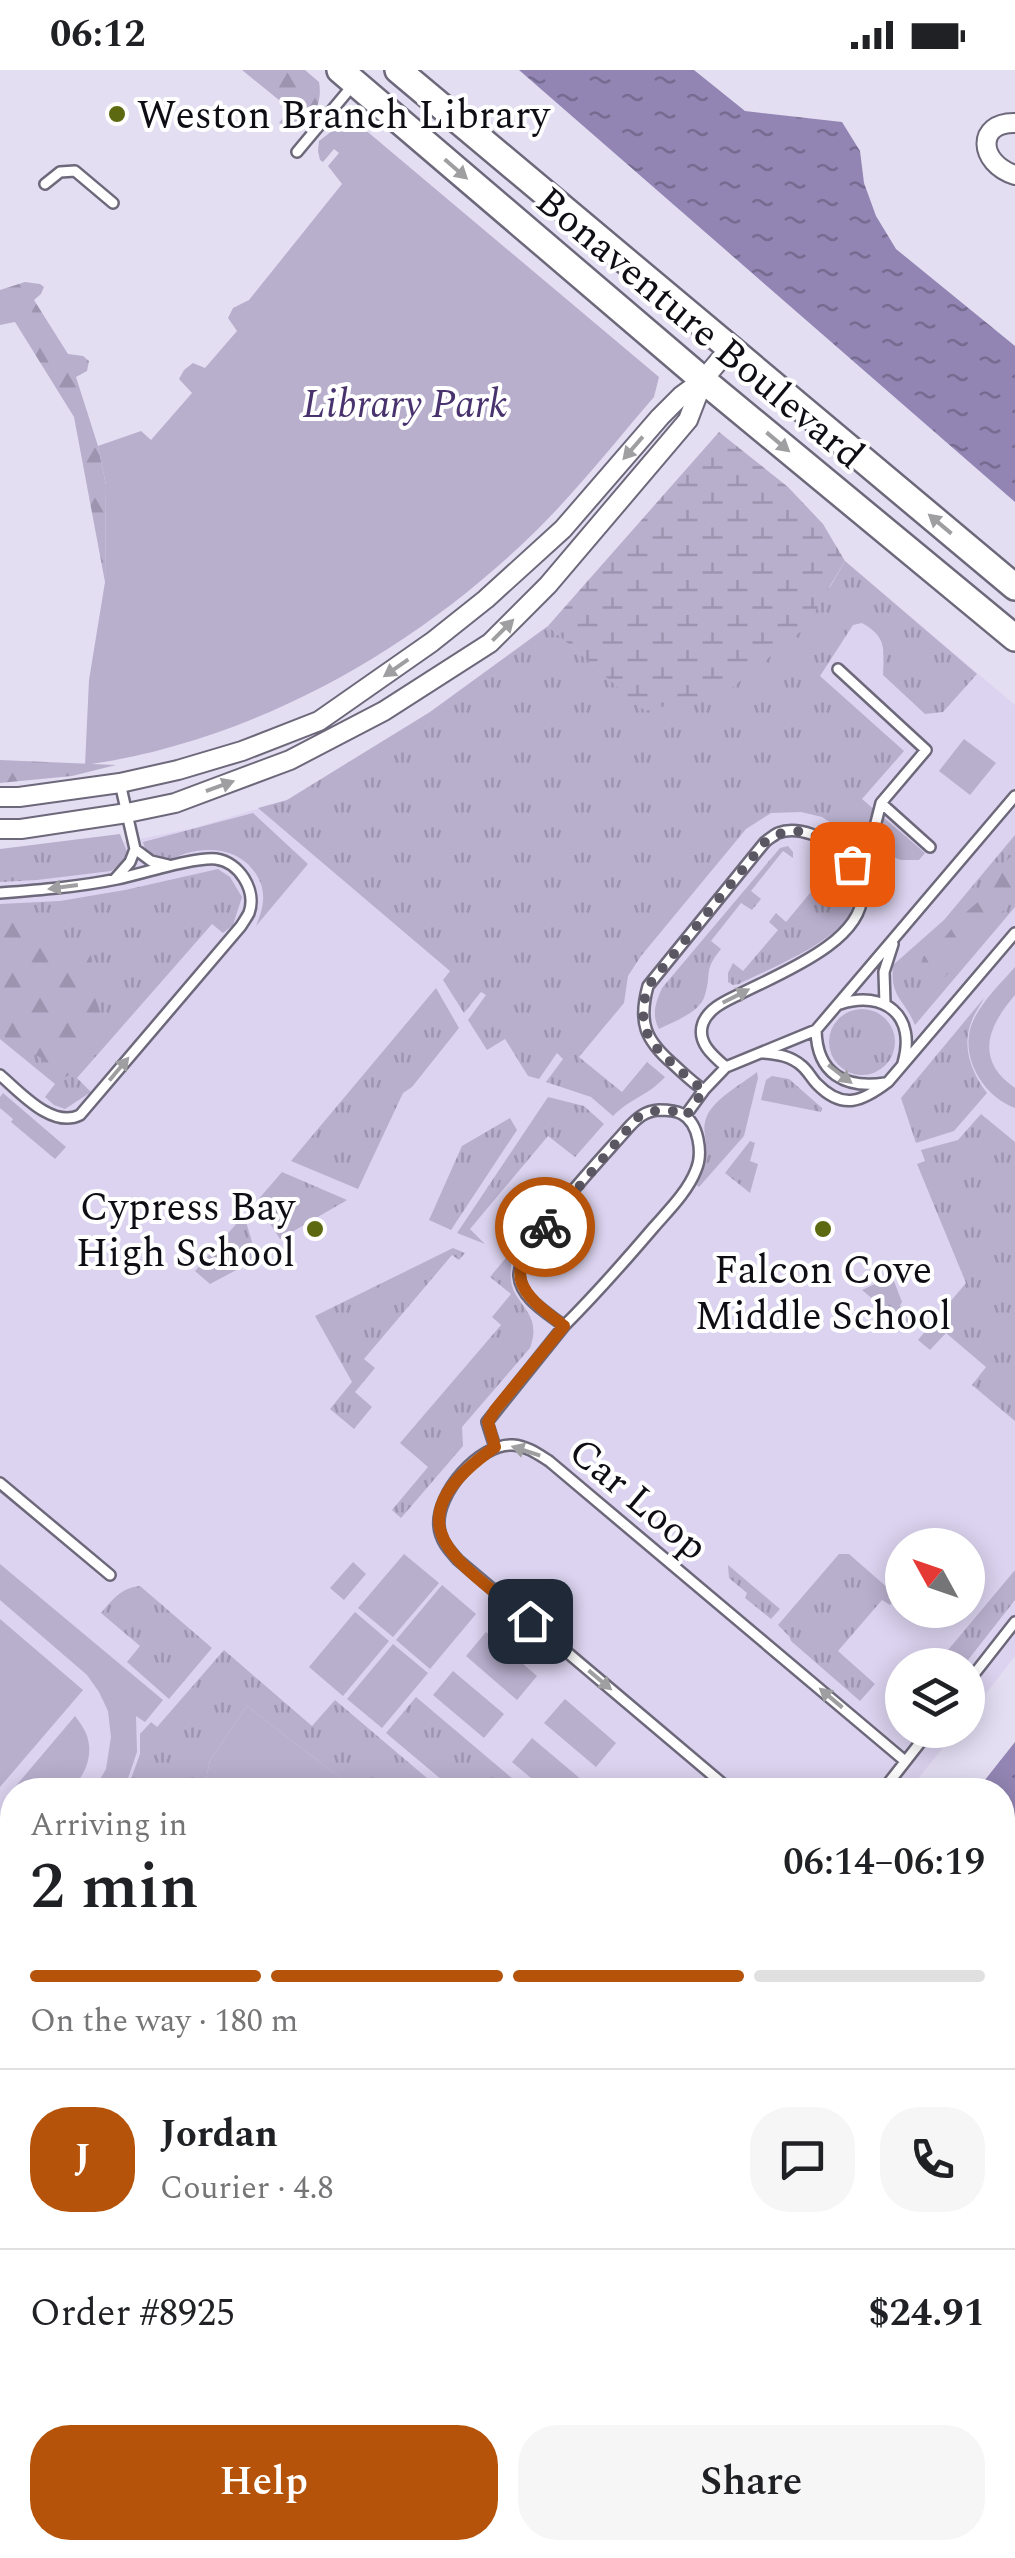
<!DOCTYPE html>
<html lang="en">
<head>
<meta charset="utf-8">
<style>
	body { margin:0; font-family:Spectral,serif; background:#f6f6f6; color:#202124; height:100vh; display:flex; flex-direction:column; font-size:38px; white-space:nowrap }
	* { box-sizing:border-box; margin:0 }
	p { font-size:32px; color:#757577 }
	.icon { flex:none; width:55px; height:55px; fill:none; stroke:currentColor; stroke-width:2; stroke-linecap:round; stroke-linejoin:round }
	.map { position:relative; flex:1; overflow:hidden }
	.drawer { position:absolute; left:0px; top:1708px; width:1015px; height:782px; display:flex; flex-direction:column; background:#fff; border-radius:40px 40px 0 0; box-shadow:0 5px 25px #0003 }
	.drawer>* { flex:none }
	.needle { width:65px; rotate:310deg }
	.controls { position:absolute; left:885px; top:1458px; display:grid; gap:20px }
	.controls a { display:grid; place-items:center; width:100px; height:100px; border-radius:50%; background:#fff; box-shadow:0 5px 25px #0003; font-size:50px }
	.pin { position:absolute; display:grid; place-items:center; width:85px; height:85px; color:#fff; margin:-42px; border-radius:20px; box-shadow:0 5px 15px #0006 }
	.courier { position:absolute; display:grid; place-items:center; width:100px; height:100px; margin:-50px; border:8px solid #b45309; border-radius:50%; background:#fff; color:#222; box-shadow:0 2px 12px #0007 }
	.overview em { font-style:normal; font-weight:600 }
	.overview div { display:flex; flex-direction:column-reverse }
	.overview { display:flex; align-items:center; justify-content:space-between; height:170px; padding:0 30px }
	h1 { font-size:65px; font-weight:600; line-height:75px }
	.bar { display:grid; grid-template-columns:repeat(4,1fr); gap:15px 10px; align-content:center; height:120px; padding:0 30px }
	.bar i { height:12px; border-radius:8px; background:#e0e0e0 }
	.bar .selected { background:#b45309 }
	.bar p { grid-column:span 4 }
	.line { display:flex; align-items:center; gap:25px; padding:0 30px; border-top:2px solid #e0e0e0 }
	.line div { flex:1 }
	.round { display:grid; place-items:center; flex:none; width:105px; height:105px; border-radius:40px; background:#f6f6f6 }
	.action { display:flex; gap:20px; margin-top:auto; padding:20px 30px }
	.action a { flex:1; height:115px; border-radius:40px; background:#b45309; color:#fff; font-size:40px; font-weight:600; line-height:115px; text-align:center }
	.action a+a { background:#f6f6f6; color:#202124 }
	.status { display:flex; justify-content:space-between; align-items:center; height:70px; padding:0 50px; background:#fff; direction:ltr }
	.status svg { height:28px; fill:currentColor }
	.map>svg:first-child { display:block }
	.built { fill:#dbd3ef; fill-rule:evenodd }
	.grass { fill:url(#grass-tufts) }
	.forest { fill:url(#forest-firs) }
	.wetland { fill:url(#wetland-marsh) }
	.park { fill:#b8afcd }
	.water { fill:url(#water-ripples) }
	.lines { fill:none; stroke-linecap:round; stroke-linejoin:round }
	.service-casing { stroke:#6d687a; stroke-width:14 }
	.minor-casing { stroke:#6d687a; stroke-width:22 }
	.secondary-casing { stroke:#6d687a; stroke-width:30 }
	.primary-casing { stroke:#fff; stroke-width:32 }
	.service { stroke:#fff; stroke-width:9 }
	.minor { stroke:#fff; stroke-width:18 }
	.secondary { stroke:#fff; stroke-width:25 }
	.primary { stroke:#cabfe4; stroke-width:28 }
	.oneway { fill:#9f9fa1 }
	.done { stroke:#5a5763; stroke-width:10; stroke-dasharray:0 18 }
	.route { stroke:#b45309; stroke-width:12 }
	.poi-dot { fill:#5c6910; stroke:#fff; stroke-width:4 }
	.labels { text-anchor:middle; stroke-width:8; stroke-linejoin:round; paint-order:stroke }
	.poi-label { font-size:40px; fill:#100e15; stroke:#fff; text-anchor:start }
	.street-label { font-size:40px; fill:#100e15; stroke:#fff }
	.park-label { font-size:40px; font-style:italic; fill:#49336f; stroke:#fff }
</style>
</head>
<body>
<div class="status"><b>06:12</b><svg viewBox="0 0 49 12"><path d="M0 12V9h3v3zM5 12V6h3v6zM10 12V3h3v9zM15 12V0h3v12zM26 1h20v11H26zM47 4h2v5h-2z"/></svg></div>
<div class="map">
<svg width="1015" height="2488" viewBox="0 0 1015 2488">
	<defs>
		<pattern id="grass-tufts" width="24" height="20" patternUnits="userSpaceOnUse" patternTransform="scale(2.5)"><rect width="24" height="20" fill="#b8afcd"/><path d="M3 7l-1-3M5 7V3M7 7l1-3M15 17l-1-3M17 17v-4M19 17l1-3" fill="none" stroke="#9d95af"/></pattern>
		<pattern id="forest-firs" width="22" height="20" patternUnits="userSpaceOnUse" patternTransform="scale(2.5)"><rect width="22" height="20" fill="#b8afcd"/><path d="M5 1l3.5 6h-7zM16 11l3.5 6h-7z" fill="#9d95af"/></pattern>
		<pattern id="wetland-marsh" width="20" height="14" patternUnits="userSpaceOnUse" patternTransform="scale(2.5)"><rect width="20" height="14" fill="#b8afcd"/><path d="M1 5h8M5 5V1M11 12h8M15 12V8" fill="none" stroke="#9d95af"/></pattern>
		<pattern id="water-ripples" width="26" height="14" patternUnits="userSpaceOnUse" patternTransform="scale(2.5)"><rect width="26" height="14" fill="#9285b3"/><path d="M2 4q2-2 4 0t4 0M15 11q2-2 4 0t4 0" fill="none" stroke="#766b90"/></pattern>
	</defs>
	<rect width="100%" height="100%" fill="#e4def3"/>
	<path class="built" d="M 845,491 L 1015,635 L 1015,1586 L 968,1647 L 968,1595 L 902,1595 L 902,1660 L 957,1660 L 909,1720 L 12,1720 L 12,1841 L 0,1831 L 0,792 L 55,786 L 194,758 L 287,730 L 430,642 L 548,556 L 645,640 L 830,517 ZM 902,1475 L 968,1475 L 968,1540 L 902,1540 Z"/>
	<path class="grass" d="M 845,491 L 977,604 L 943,642 L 925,644 L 883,605 C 884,579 887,567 862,553 L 853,555 L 820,606 L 904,681 L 862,729 L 925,783 L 919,790 L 901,790 L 869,778 L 822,747 L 801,742 L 771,743 L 746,759 L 641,886 L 628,906 L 624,933 L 579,987 L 622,1022 L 647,992 L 665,1007 C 649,1025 631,1028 613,1046 L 591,1027 L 546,1012 L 563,989 L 557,983 L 539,1009 L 528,1006 L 505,969 L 487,980 L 468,950 L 486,925 L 481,922 L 464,943 L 443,910 L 450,901 L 258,738 L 287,730 L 430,642 L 548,556 L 645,640 L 830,517 Z
		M 253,743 L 308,794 L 256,856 C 264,837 267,821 256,804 C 241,780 212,776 187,783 C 177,786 166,793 157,790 C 148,787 145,780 143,772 Z
		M 120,764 L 127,782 L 123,792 L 111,801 L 37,810 L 0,812 L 0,779 Z
		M 1015,765 L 1015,837 L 915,955 C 903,927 890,928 893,895 L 944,850 Z
		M 788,776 L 793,782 L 793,788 L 783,781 L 751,821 L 761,829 L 752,840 L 741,833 L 711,871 L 721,879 C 703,901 712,902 705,925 C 700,943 674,951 659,959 C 651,944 656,932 662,918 L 780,778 Z
		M 828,783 C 843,797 861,827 848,847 C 831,874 767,900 739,914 L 733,915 L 728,912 L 728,903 L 733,893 L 743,901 L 778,860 L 769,852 L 776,843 L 786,852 L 820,811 L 811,802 Z
		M 218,799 L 230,807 L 242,827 L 233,855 L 223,863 L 212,854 L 77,1008 L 91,1022 L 65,1039 L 54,1035 L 45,1027 L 55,1014 L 0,969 L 0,834 L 60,831 L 125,820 Z
		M 436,918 L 459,958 L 412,1017 L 403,1023 L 358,1119 L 291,1091 Z
		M 984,928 C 981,935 975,942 972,950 C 961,976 971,1002 987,1023 L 954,1061 L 916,1073 L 901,1028 Z
		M829 972a33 33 0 1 1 66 0a33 33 0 1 1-66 0Z
		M 757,1002 L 758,1008 L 744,1066 L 699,1117 L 695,1114 C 702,1102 707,1090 706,1076 C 706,1068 703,1060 705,1052 C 710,1030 741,1015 757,1002 Z
		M 772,1006 L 789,1009 L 822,1038 L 821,1042 L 761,1030 L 766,1010 Z
		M 3,1023 L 66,1077 L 55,1089 L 11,1052 L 13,1049 L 0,1038 L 0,1027 Z
		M 548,1027 L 584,1036 L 604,1054 L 575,1087 L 548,1066 L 470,1159 L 485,1174 L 457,1163 Z
		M 981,1044 L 1015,1072 L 1015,1351 L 972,1315 L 986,1297 L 946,1263 L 930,1280 L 918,1270 L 966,1213 L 917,1094 L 925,1091 L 921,1080 L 958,1070 Z
		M 510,1048 L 517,1060 L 451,1160 L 429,1150 L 462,1076 Z
		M 750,1071 L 755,1073 L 750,1091 L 758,1094 L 750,1123 L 725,1103 Z
		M 282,1102 L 347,1130 L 280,1169 L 256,1132 Z
		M 244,1145 L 257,1189 L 210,1214 L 195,1201 Z
		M 515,1177 C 511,1192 507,1210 516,1225 C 529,1245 539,1252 530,1278 L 462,1357 L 463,1376 L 401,1448 L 392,1440 L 428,1397 L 400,1373 L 501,1255 L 492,1247 L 511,1224 L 490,1207 Z
		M 453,1178 L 465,1183 L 459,1190 L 452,1185 L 364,1289 L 375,1298 L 355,1322 L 372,1337 L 354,1359 L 330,1339 L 352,1312 L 315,1246 Z
		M 892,1206 L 902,1232 L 900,1236 L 915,1249 L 907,1258 L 862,1220 Z
		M 839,1484 L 849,1484 L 897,1526 L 890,1535 L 882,1530 L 838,1581 L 875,1614 L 860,1631 L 791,1571 L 789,1566 L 778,1555 Z
		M 353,1492 L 366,1504 L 344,1530 L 330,1518 Z
		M 728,1495 L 780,1539 L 771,1549 L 745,1528 L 747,1523 L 729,1508 Z
		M 1015,1500 L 1015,1530 L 968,1590 L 947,1590 L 943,1586 Z
		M 140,1516 L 212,1578 L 169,1629 L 127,1592 L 140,1576 L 101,1543 C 113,1529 121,1518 140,1516 Z
		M 224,1580 L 312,1656 L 335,1630 L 441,1720 L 356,1720 L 247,1636 L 210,1690 L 204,1720 L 127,1720 L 140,1684 L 140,1664 L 151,1652 L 157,1657 Z
		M 416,1627 L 526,1720 L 454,1720 L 386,1663 Z"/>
	<path class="forest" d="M 242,0 L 305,0 L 319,12 C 324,38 307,64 279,53 L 290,39 Z
		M 25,212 L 40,214 L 44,217 L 41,224 L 34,230 L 68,284 L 83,286 L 89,291 L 87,301 L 76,307 L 98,376 L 106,415 L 105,512 L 74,347 L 15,252 L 0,255 L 0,220 Z
		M 0,690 L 116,695 L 72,706 L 0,713 Z
		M 1010,787 L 1015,787 L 1015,825 L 1009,834 L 945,907 L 937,912 L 925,912 L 920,897 L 923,887 L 944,868 L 965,843 L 985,826 L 998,800 Z
		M 0,848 C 11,848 14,853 23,857 C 42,867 61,871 82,870 C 100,893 87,893 91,915 C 93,926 99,935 101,946 C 103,970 84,1002 60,1009 L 41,988 L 0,964 Z"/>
	<path class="wetland" d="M 719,362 L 788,417 L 823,454 L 845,491 L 805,558 L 728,621 L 645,641 L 548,556 Z"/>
	<path class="park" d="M 350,47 L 659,307 L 654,327 C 616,371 579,418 538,459 C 416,579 255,671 85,695 L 89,610 L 105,512 L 106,415 L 98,376 L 141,361 L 151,370 L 192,323 L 179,309 L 184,300 L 193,293 L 205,298 L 237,261 L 228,248 L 233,238 L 249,230 L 342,114 L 328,96 L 339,83 L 334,79 L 323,92 L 320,90 L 318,81 L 319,71 Z
		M 964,669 L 996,693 L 970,725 L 939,701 Z
		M 1015,897 L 1015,925 C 988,956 974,990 1015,1018 L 1015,1038 C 981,1026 956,981 975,947 C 985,928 1001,913 1015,897 Z
		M 404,1484 L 439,1513 L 393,1567 L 358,1538 Z
		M 0,1494 L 163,1630 L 145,1652 L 136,1646 L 137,1682 L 124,1720 L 94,1720 L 106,1699 L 111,1667 L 108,1641 L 99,1622 L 87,1605 L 0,1530 Z
		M 442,1515 L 476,1544 L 430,1599 L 396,1570 Z
		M 355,1542 L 389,1571 L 343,1626 L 309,1597 Z
		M 0,1549 L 83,1620 L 0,1717 Z
		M 486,1562 L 537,1606 L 517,1630 L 466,1586 Z
		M 393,1574 L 428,1603 L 382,1658 L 347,1629 Z
		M 453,1601 L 504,1644 L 484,1668 L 433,1625 Z
		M 565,1629 L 616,1673 L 596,1697 L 544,1653 Z
		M 247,1636 L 356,1720 L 204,1720 L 210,1690 Z
		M 75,1646 C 82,1655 88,1664 89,1675 C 91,1692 81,1717 62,1720 C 50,1722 34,1720 21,1720 L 15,1717 Z
		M 532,1668 L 583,1711 L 576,1720 L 545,1720 L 512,1692 Z
		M 0,1862 L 12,1873 L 12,2478 L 285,2478 L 276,2488 L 0,2488 Z
		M 602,2478 L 688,2478 L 700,2488 L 594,2488 Z"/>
	<path class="water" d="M 519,0 L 694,0 L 745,41 L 842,52 L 860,81 L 864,113 L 876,146 L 896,179 L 1015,276 L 1015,432 Z
		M 1015,1672 L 1015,1859 L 1003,1874 L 1002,1720 L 977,1720 Z
		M 0,2439 L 12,2442 L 12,2478 L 65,2478 L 76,2488 L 0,2488 Z
		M 378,2478 L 521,2478 L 513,2488 L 369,2488 Z"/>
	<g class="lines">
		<g class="service-casing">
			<path id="service" d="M 297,82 L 353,15
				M 45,114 L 60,102 L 75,101 L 113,133
				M 838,599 L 926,680 L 881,733 L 930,777
				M 120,713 L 135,779
				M 135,779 L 151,791 L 168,795
				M 115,809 L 130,792 L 135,779
				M 861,811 L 881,733
				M 0,823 C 39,820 78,817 117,809 C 141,804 194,787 216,789 C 239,792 257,820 249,843 C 247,847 244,851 241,856 L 80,1045 C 52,1059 20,1022 0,1005
				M 840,934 C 884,920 917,945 903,993
				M 885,934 L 884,902 L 893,874
				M 816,960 C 817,1004 845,1019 885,1013
				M 764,983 C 777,984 791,986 802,996 C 808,1001 812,1009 817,1014 C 843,1041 863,1031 888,1012 L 1015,863
				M 704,1020 C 693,1013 683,1003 673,994 C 645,970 638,952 648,916 L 765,772 C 766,771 777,763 778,763 C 798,755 827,768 841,782 C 852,793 861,806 862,822 C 865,872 776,905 738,925 C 726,931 709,938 703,953 C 696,972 713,986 726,997
				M 659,1040 C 666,1040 675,1040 682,1044 C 699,1053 703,1084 696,1100 C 688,1121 669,1140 654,1157 C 625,1191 596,1224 564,1256 C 548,1243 521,1229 519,1206 C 517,1176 606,1084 628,1058 C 637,1048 645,1041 659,1040 Z
				M 685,1046 L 704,1020 L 726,997 L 816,960 L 1015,726
				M 495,1377 L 487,1352 L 564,1256
				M 0,1413 L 110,1505
				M 968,1612 L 1015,1552
				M 730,1720 L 458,1490 C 449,1480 440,1470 439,1456 C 436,1424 479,1373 513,1375 C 527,1376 538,1384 549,1391 L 905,1691
				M 883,1720 L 930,1660
				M 0,1850 L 12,1860
				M 0,1951 L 12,1948"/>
		</g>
		<g class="minor-casing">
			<path id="minor" d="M 1015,53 C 976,52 978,93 1015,105
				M 0,727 L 19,727 L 120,713 L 178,700 L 242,681 L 319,651 L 432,572 L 486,529 L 563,459 L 660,347 L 681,326 L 703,310 L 729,279
				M 0,759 L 21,759 L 127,743 L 175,733 L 290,690 L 384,641 L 490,573 L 548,515 L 688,350 L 703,311
				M 1002,2380 L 1015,2390"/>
		</g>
		<g class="secondary-casing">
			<path id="secondary" d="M 340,0 L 703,310 L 1015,568
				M 398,0 L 1015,517"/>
		</g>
		<g class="primary-casing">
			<path id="primary" d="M 1002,1958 L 1015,1943
				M 1002,1993 L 1015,1978
				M 592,2488 L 601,2478"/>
		</g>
		<use href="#service" class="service"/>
		<use href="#minor" class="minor"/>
		<use href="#secondary" class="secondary"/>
		<use href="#primary" class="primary"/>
	</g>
	<defs><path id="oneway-solid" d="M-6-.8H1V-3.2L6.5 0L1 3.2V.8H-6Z" transform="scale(2.5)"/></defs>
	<g class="oneway">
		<use href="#oneway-solid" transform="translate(456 99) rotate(41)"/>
		<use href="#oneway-solid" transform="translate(778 372) rotate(40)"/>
		<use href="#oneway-solid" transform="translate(633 378) rotate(131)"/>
		<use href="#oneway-solid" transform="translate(940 454) rotate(-140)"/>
		<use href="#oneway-solid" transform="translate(503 560) rotate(-45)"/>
		<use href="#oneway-solid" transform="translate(396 598) rotate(145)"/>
		<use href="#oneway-solid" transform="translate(220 716) rotate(-20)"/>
		<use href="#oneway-solid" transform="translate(63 817) rotate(172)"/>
		<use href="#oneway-solid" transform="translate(736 926) rotate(-27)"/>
		<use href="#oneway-solid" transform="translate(119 999) rotate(-50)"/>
		<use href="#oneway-solid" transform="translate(840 1004) rotate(38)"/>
		<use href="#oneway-solid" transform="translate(526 1381) rotate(-162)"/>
		<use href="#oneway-solid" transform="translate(600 1610) rotate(40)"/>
		<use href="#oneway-solid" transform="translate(831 1628) rotate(-140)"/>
	</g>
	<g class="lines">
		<path class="done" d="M 545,1157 L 637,1048 C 653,1039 669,1037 686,1046 L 704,1020 C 693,1013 683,1003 673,994 C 645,970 637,952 648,916 L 765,772 C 797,748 829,768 852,794"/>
		<path class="route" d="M 530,1551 C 457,1490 386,1455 495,1377 L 488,1352 L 495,1340 L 564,1256 C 518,1221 503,1206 545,1157"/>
	</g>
	<g class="poi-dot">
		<circle cx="117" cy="44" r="10"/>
		<circle cx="315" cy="1159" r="10"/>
		<circle cx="823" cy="1159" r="10"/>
	</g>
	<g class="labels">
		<g class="poi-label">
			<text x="137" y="58">Weston Branch Library</text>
			<text x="295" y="1150" text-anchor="end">Cypress Bay<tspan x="295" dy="46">High School</tspan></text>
			<text x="823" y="1213" text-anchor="middle">Falcon Cove<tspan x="823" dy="46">Middle School</tspan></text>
		</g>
		<g class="street-label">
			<text transform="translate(701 257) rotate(40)" y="14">Bonaventure Boulevard</text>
			<text transform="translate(639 1428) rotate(40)" y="14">Car Loop</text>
		</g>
		<g class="park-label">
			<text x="405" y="347">Library Park</text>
		</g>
	</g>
</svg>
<div class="controls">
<a><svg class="needle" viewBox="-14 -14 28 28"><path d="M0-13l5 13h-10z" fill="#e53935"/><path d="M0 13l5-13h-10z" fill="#757577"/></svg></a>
<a><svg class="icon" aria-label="layers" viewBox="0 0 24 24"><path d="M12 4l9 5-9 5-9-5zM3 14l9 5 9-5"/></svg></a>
</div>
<div class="pin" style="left:852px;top:794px;background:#ea580c"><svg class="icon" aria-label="bag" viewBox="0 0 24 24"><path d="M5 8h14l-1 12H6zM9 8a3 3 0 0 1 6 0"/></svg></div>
<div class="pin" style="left:530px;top:1551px;background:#1f2937"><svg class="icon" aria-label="home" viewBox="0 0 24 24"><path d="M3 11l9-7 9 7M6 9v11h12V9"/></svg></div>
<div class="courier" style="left:545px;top:1157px"><svg class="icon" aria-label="bike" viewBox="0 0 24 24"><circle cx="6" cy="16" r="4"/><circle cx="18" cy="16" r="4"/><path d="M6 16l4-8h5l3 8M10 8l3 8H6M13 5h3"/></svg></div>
<section class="drawer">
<div class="overview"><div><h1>2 min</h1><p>Arriving in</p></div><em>06:14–06:19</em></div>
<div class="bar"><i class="selected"></i><i class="selected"></i><i class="selected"></i><i></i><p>On the way · 180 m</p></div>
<div class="line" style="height:180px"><b class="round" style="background:#b45309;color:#fff">J</b><div><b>Jordan</b><p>Courier · 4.8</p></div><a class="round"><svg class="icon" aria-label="chat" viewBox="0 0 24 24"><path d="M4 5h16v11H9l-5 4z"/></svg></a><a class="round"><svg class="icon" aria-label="phone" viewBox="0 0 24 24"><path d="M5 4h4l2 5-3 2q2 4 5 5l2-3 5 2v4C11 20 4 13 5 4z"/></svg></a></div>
<div class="line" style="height:130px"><div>Order #8925</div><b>$24.91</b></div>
<div class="action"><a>Help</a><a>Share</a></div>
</section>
</div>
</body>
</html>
